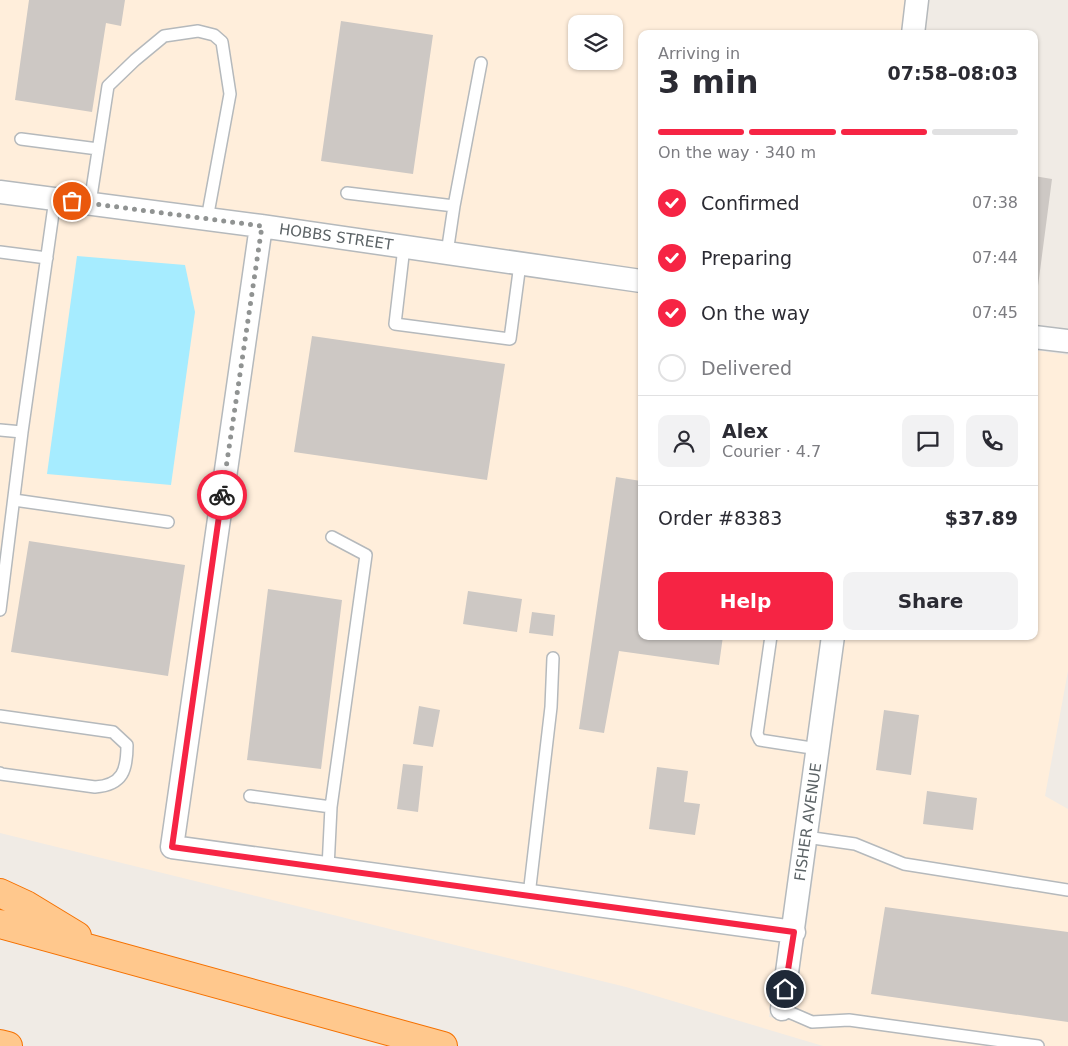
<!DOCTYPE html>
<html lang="en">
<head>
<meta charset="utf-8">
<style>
	body { margin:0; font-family:"DejaVu Sans",sans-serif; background:#f2f2f3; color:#2b2b33; height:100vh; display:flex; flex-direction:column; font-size:19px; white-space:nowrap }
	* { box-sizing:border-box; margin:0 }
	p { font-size:16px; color:#7c7c81 }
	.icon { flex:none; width:28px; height:28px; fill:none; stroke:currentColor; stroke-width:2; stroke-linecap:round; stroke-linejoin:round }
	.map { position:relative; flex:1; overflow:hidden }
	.side { position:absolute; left:638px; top:30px; width:400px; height:610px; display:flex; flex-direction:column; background:#fff; border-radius:10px; box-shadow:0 1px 4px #0004 }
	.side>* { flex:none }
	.buttons { position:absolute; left:568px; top:15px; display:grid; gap:10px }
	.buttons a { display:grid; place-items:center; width:55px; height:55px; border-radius:10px; background:#fff; box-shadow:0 1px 4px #0004; font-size:25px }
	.pin { position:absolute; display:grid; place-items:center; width:42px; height:42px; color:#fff; margin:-21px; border:2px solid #fff; border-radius:50%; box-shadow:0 1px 5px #0007 }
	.courier { position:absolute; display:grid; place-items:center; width:50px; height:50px; margin:-25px; border:4px solid #f62444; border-radius:50%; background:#fff; color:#222; box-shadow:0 1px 6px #0007 }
	.overview em { font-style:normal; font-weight:700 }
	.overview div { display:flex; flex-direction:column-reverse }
	.overview { display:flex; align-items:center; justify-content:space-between; height:85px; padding:0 20px }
	h1 { font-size:32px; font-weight:700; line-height:38px }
	.bar { display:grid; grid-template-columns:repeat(4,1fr); gap:8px 5px; align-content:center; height:60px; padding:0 20px }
	.bar i { height:6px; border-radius:4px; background:#e1e1e2 }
	.bar .current { background:#f62444 }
	.bar p { grid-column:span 4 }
	.line { display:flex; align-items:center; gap:12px; padding:0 20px; border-top:1px solid #e1e1e2 }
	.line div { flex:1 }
	.round { display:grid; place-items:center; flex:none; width:52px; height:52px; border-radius:10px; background:#f2f2f3 }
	ol { padding:0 20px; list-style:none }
	li { display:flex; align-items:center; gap:15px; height:55px }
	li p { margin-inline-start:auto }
	li .icon { padding:5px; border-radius:50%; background:#f62444; color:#fff; stroke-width:4 }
	li:last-child { color:#7c7c81 }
	li i { width:28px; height:28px; border:2px solid #e1e1e2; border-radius:50% }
	.cta { display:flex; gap:10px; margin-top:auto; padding:10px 20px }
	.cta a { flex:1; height:58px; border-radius:10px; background:#f62444; color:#fff; font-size:20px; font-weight:700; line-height:58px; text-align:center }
	.cta a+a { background:#f2f2f3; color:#2b2b33 }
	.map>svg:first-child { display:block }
	.commercial { fill:#ffeedb; fill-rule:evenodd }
	.water { fill:#a6ecff }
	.building { fill:#cdc8c4 }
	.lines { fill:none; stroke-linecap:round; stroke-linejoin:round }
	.lane-casing { stroke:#b5b9bc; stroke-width:14 }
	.street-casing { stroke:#b5b9bc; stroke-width:25 }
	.highway-casing { stroke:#f57100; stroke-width:30 }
	.lane { stroke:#fff; stroke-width:11 }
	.street { stroke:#fff; stroke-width:22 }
	.highway { stroke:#ffc88d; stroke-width:28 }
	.done { stroke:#909392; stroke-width:5; stroke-dasharray:0 9 }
	.route { stroke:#f62444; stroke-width:6 }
	.labels { text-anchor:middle; stroke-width:4.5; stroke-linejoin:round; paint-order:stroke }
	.street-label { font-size:15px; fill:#5c6366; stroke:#fff }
</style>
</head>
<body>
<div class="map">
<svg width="1068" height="1046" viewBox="0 0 1068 1046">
	<rect width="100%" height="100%" fill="#f0ebe5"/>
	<path class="commercial" d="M 0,0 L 905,0 L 901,34 L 641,34 L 641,271 L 0,181 ZM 576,24 L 614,24 L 614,61 L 576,61 Z
		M 0,203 L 248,235 L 160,845 L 170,857 L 780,940 L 769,1017 L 792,1021 L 807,923 L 845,636 L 1034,636 L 1034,350 L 1068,355 L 1068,671 L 1045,796 L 1068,809 L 1068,1046 L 823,1046 L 626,987 L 0,833 Z
		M 272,238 L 641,292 L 641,636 L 821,636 L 783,920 L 185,838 Z"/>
	<path class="water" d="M 77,256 L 185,265 L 195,312 L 171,485 L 47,474 Z"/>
	<path class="building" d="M 29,0 L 125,0 L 121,26 L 106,23 L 92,112 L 15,100 Z
		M 341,21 L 433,35 L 413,174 L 321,161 Z
		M 1034,176 L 1052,179 L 1038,286 L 1034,285 Z
		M 312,336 L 505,364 L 487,480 L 294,452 Z
		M 616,477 L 641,481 L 641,636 L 723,636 L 719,665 L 619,651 L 604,733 L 579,729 Z
		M 29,541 L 185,565 L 168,676 L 11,652 Z
		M 268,589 L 342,600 L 321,769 L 247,760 Z
		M 468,591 L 522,599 L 517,632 L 463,624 Z
		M 532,612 L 555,615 L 553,636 L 529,633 Z
		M 419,706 L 440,710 L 433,747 L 413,744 Z
		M 884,710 L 919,715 L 911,775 L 876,770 Z
		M 403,764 L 423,766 L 418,812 L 397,809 Z
		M 657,767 L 688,771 L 684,802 L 700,804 L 695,835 L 649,829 Z
		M 927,791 L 977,798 L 973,830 L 923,824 Z
		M 885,907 L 1068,932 L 1068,1022 L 871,994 Z"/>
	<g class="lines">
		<g class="lane-casing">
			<path id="lane" d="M 21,139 L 98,149
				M 347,193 L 454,206
				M 90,203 L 108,86 L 135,60 L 164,36 L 198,31 L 214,35 L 222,42 L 230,94 L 207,219
				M 404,247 L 395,324 L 510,339 L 520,264
				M 0,252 L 47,258
				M 447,253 L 454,206 L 481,63
				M 0,430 L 22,432 L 55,199
				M 14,500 L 168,522
				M 0,610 L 22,432
				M 771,636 L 757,734 L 760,740 L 818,749
				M 0,716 L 113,732 L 127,745 C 127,770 123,785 95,787 L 1,774 L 0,773
				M 250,796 L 331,807
				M 806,837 L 855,844 L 904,864 L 1068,890
				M 328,868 L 331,807 L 366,555 L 332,537
				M 529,895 L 551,707 L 553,658
				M 782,1009 L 812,1022 L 849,1020 L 1038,1046"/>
		</g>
		<g class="street-casing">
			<path id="street" d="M 913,34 L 917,0
				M 0,192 L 261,226 L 641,281
				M 261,226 L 172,847 L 794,932
				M 1034,337 L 1068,341
				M 782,1009 L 833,636"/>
		</g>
		<g class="highway-casing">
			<path id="highway" d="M 0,893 L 26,905 L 77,936
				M 0,924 L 443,1046
				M 0,1044 L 8,1046"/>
		</g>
		<use href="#lane" class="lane"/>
		<use href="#street" class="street"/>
		<use href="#highway" class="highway"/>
	</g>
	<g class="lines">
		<path class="done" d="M 72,201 L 262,226 L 222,495"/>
		<path class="route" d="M 222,495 L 172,847 L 794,932 L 785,989"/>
	</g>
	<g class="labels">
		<g class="street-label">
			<text transform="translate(336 237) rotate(8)" y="5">HOBBS STREET</text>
			<text transform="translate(808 822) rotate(-82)" y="5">FISHER AVENUE</text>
		</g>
	</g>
</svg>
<div class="buttons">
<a><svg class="icon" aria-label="layers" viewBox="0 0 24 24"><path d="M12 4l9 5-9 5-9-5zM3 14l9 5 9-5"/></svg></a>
</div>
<div class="pin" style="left:72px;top:201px;background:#ea580c"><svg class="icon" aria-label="bag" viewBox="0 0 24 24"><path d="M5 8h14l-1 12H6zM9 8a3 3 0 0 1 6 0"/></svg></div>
<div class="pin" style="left:785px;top:989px;background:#1f2937"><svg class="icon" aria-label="home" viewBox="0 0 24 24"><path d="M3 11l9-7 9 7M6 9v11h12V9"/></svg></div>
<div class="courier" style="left:222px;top:495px"><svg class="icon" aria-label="bike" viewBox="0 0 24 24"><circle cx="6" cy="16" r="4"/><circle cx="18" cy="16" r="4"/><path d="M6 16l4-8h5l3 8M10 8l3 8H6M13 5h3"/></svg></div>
<section class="side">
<div class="overview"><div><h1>3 min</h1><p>Arriving in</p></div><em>07:58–08:03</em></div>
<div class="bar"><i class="current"></i><i class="current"></i><i class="current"></i><i></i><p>On the way · 340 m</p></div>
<ol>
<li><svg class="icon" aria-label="check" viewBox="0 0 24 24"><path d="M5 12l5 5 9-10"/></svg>Confirmed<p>07:38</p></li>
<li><svg class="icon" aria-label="check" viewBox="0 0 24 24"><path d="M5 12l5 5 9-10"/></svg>Preparing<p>07:44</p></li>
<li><svg class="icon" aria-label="check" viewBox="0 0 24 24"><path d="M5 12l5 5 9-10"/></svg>On the way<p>07:45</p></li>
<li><i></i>Delivered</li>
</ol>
<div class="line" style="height:90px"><a class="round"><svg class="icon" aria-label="person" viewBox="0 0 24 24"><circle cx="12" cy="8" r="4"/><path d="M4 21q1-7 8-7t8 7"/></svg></a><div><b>Alex</b><p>Courier · 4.7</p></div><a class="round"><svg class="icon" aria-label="chat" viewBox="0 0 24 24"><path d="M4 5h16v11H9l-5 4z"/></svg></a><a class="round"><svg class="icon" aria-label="phone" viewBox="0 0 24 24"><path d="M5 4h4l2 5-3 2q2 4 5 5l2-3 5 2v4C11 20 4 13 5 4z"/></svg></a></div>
<div class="line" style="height:65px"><div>Order #8383</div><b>$37.89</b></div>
<div class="cta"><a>Help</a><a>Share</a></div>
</section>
</div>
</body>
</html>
